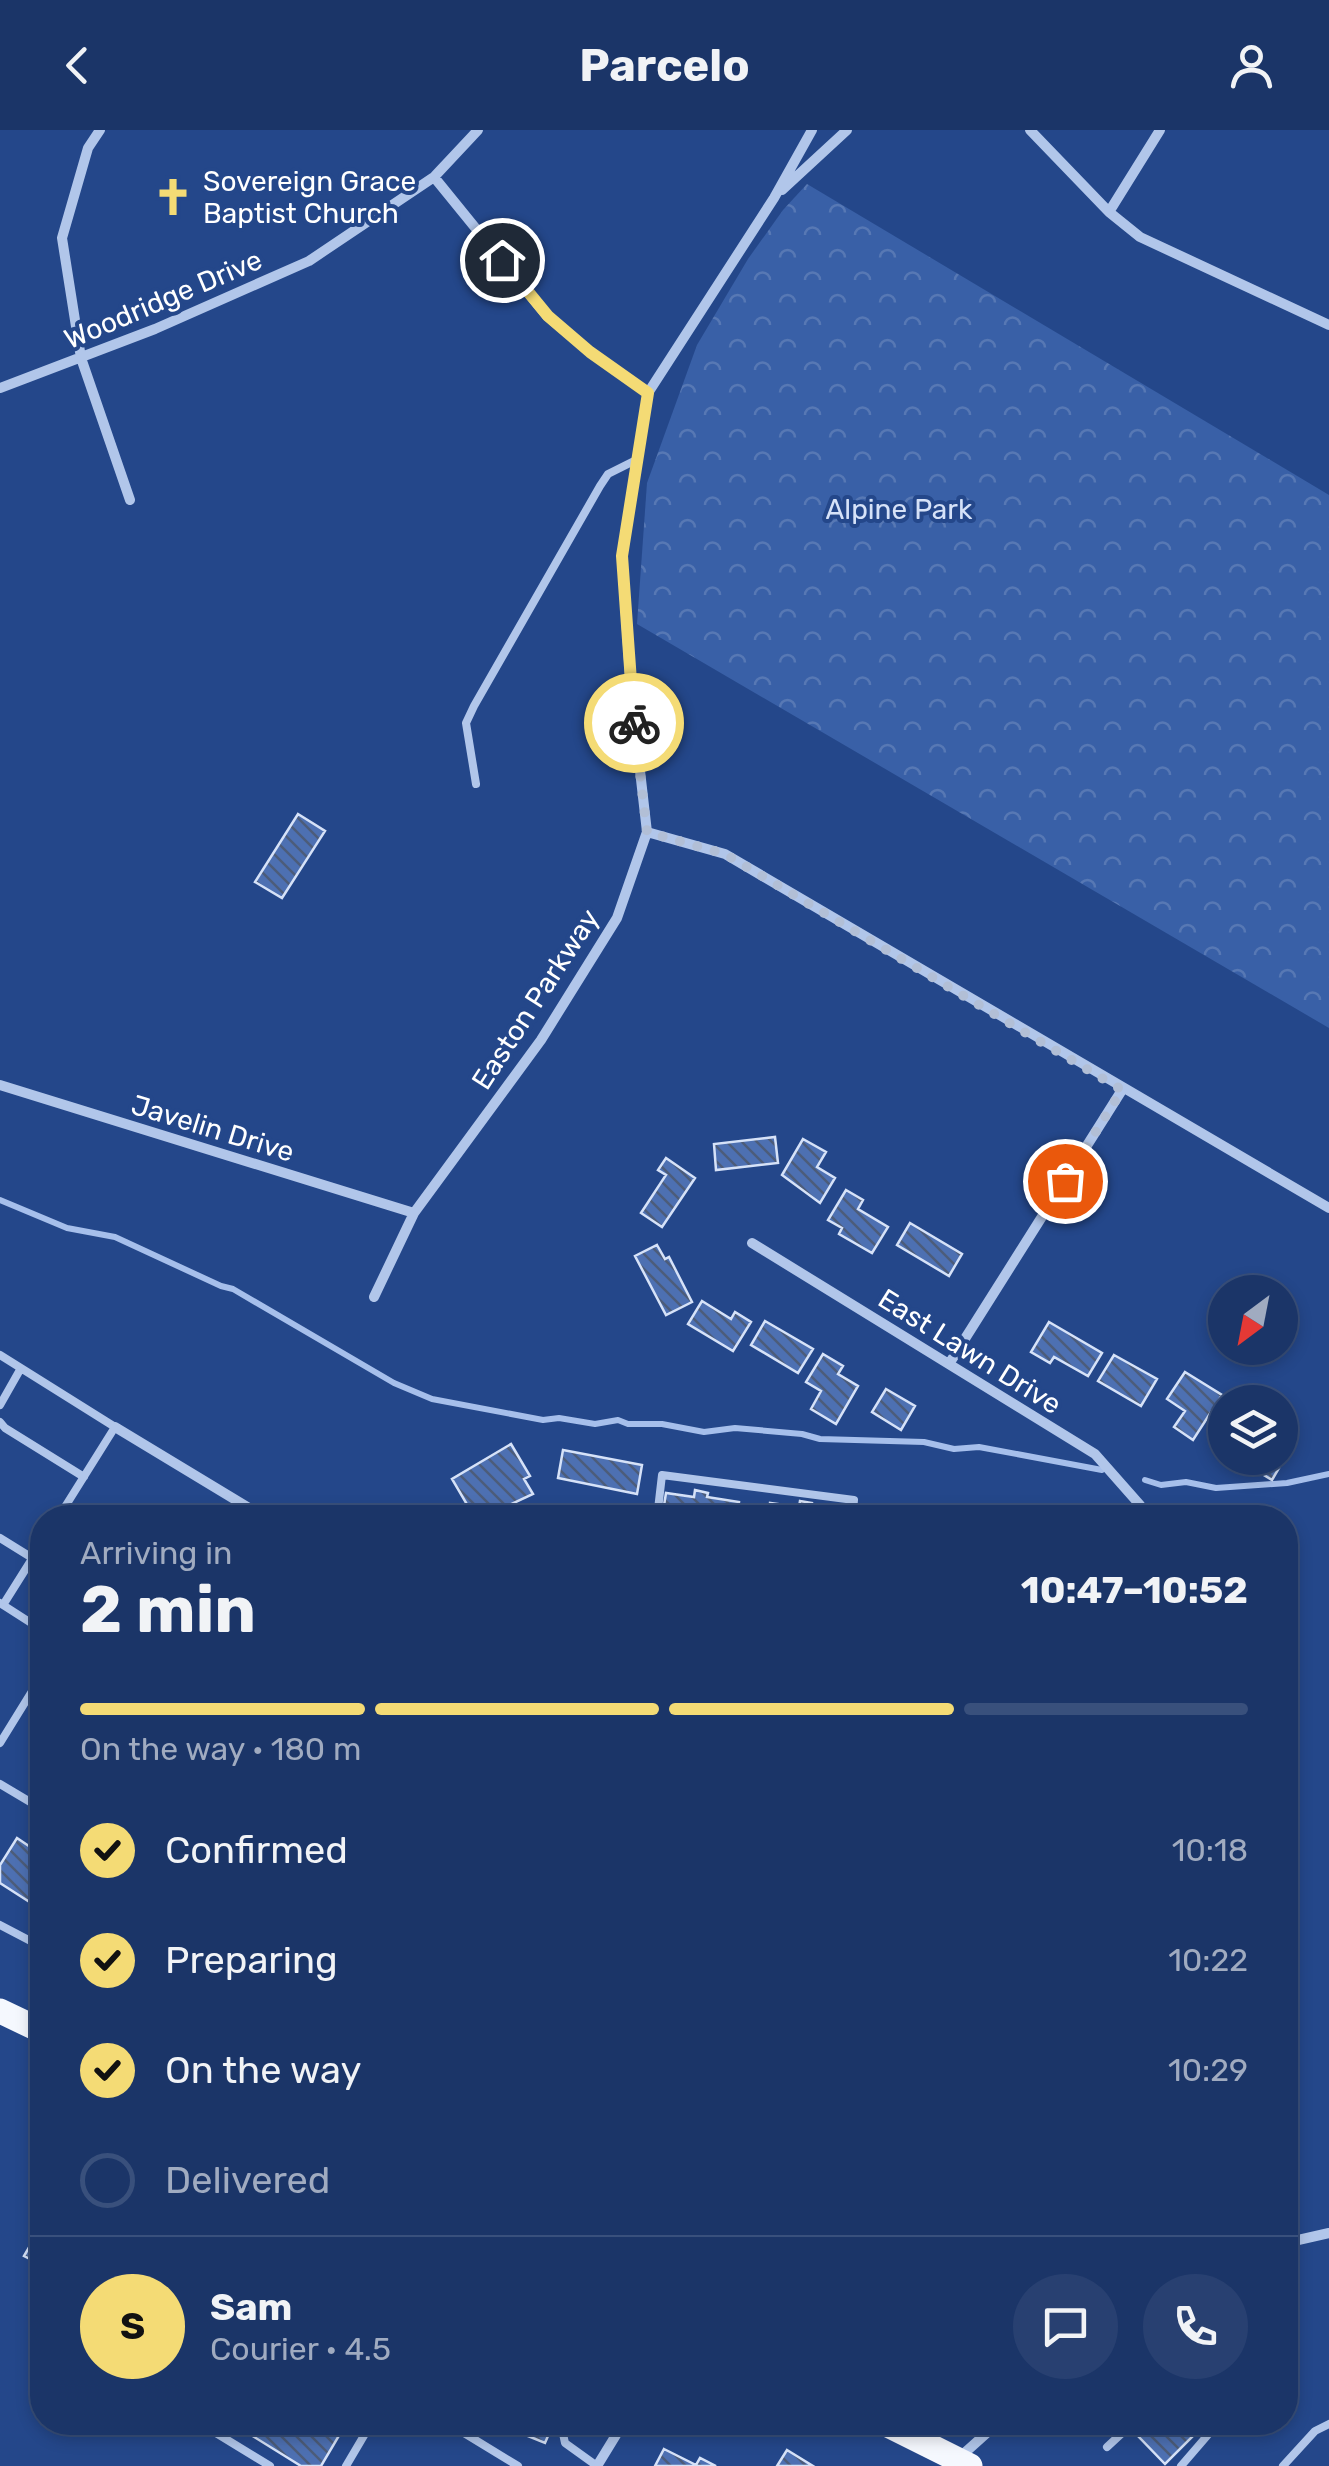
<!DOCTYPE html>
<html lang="en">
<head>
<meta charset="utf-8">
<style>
	body { margin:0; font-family:Rubik,sans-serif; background:#284071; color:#f1f3f6; height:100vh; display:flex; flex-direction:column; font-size:38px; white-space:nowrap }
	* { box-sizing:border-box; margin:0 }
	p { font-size:32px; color:#a0abc0 }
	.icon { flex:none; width:55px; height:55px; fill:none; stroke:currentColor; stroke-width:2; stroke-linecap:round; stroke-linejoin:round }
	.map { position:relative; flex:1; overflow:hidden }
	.side { position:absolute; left:30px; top:1375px; width:1268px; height:930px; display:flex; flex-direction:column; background:#1b3568; border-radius:40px; box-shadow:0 5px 15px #0003,0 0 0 2px #39507c }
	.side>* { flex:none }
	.needle { width:65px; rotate:212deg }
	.buttons { position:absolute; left:1208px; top:1145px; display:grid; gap:20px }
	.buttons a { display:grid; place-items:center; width:90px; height:90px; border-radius:50%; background:#1b3568; box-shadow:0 5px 15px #0003,0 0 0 2px #39507c; font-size:50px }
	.pin { position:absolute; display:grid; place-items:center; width:85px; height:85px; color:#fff; margin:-42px; border:5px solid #fff; border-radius:50%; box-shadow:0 2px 10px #0007 }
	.courier { position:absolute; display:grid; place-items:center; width:100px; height:100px; margin:-50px; border:8px solid #f4db75; border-radius:50%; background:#fff; color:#222; box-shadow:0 2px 12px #0007 }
	.summary em { font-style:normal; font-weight:700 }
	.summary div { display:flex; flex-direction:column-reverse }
	.summary { display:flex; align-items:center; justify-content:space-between; height:170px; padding:0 50px }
	h1 { font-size:65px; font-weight:700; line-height:75px }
	.bar { display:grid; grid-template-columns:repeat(4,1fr); gap:15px 10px; align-content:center; height:120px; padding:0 50px }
	.bar i { height:12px; border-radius:8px; background:#39507c }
	.bar .selected { background:#f4db75 }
	.bar p { grid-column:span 4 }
	.line { display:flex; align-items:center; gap:25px; padding:0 50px; border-top:2px solid #39507c }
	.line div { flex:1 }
	.round { display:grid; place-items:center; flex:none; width:105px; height:105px; border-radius:52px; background:#284071 }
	ol { padding:0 50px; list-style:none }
	li { display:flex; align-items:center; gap:30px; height:110px }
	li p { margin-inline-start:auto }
	li .icon { padding:10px; border-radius:50%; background:#f4db75; color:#111; stroke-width:4 }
	li:last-child { color:#a0abc0 }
	li i { width:55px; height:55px; border:5px solid #39507c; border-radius:50% }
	header { display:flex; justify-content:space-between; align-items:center; height:130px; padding:0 50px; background:#1b3568; font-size:45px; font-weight:700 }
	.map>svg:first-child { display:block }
	.park { fill:url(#park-crowns) }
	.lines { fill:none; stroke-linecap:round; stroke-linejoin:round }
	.stream { stroke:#a6bfeb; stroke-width:6 }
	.building { fill:url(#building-back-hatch); stroke:#d6e2f8; stroke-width:2.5 }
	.service { stroke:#b1c6ea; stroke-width:8 }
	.minor { stroke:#b1c6ea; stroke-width:10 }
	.primary { stroke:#f5f8fe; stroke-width:25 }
	.done { stroke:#b2bfd6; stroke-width:10; stroke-dasharray:0 18 }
	.route { stroke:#f4db75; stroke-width:12 }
	.labels { text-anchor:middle; stroke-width:8; stroke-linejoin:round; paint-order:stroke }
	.poi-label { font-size:28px; fill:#fff; stroke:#24478a; text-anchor:start }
	.street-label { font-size:28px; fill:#fff; stroke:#24478a }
	.park-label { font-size:28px; fill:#d6e2f8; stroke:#24478a }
</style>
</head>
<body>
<header><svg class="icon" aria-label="back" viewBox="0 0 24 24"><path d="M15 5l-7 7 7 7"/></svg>Parcelo<svg class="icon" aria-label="person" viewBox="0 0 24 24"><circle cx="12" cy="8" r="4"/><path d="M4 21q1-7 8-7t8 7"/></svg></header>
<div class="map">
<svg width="1329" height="2336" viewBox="0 0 1329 2336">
	<defs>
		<pattern id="park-crowns" width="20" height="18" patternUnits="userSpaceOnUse" patternTransform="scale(2.5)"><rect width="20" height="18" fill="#3960a7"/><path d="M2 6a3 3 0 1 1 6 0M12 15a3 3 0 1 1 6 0" fill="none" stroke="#5778b4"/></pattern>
		<pattern id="building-back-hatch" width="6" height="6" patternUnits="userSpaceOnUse" patternTransform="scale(2.5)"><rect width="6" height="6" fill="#4d70b2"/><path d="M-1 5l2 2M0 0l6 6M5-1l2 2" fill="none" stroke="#4c5c7a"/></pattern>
	</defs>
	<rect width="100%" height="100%" fill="#24478a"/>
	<path class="park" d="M 807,54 L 1329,365 L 1329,898 L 637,494 L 647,353 L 697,215 L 748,129 L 783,80 Z"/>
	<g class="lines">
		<path class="stream" d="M 0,1070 L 67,1098 L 115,1107 L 221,1156 L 233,1159 L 394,1253 L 432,1269 L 543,1290 L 559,1288 L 595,1294 L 618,1290 L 628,1294 L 662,1294 L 704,1302 L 735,1298 L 802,1304 L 820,1309 L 924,1312 L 954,1319 L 979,1317 L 1102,1340
			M 1145,1350 L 1161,1355 L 1186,1352 L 1216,1358 L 1287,1353 L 1329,1344"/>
	</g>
	<path class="building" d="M 298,684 L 325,701 L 282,768 L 255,752 Z
		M 775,1007 L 778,1033 L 716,1040 L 714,1014 Z
		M 803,1009 L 826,1022 L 817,1037 L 835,1048 L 820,1073 L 782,1045 Z
		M 666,1028 L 695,1048 L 662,1097 L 641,1083 L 666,1045 L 658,1040 Z
		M 846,1060 L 863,1070 L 858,1079 L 888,1097 L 872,1123 L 839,1104 L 842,1098 L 828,1090 Z
		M 910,1093 L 962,1124 L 949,1146 L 897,1115 Z
		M 657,1115 L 665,1129 L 669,1127 L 692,1172 L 666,1185 L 635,1126 Z
		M 702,1171 L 731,1189 L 735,1182 L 751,1192 L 733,1221 L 688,1194 Z
		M 765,1191 L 813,1219 L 798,1243 L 751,1215 Z
		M 1049,1192 L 1102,1223 L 1088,1246 L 1054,1227 L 1050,1233 L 1031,1222 Z
		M 823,1224 L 843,1236 L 838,1244 L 858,1256 L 836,1294 L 811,1279 L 821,1261 L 806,1252 Z
		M 1114,1225 L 1157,1249 L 1141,1276 L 1098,1251 Z
		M 1185,1242 L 1222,1265 L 1193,1310 L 1174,1297 L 1185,1281 L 1167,1269 Z
		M 886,1259 L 915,1276 L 901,1300 L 872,1282 Z
		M 1280,1306 L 1293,1314 L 1272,1350 L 1244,1333 L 1248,1328 L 1280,1328 Z
		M 511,1314 L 530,1346 L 524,1349 L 533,1364 L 481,1388 L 477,1380 L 472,1383 L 452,1349 Z
		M 563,1320 L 642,1335 L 637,1364 L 558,1348 Z
		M 695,1360 L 708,1363 L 707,1367 L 739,1372 L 737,1388 L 662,1388 L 666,1363 L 694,1367 Z
		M 800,1371 L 812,1373 L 812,1378 L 843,1383 L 842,1388 L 768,1388 L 770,1373 L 799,1377 Z
		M 17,1708 L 42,1725 L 42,1780 L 0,1753 L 0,1735 Z
		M 42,2095 L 42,2135 L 24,2126 Z
		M 230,2292 L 322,2292 L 340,2304 L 321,2336 L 301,2336 Z
		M 523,2292 L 554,2292 L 545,2313 L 518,2302 Z
		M 1152,2292 L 1207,2292 L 1165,2334 L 1138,2306 Z
		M 664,2319 L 696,2335 L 700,2328 L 716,2336 L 655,2336 Z
		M 787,2320 L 813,2336 L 777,2336 Z"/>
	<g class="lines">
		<path class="service" d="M 476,654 L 466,593 L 474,576 L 600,356 L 608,344 L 638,329
			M 0,1225 L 115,1297 L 58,1388
			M 0,1275 L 21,1238
			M 0,1292 L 5,1298 L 84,1347
			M 393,1388 L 402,1378 L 432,1388
			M 657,1388 L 662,1345 L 854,1370 L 852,1388
			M 932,1388 L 934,1388
			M 0,1408 L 42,1434
			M 0,1473 L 42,1500
			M 3,1475 L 42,1413
			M 0,1613 L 42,1545
			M 0,1654 L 42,1679
			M 0,1795 L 42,1817
			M 198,2292 L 270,2336
			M 446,2292 L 518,2336
			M 565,2292 L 562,2299 L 565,2313 L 597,2336
			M 1107,2317 L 1134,2292
			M 346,2336 L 372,2292
			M 1181,2336 L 1219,2292
			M 1283,2336 L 1315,2301 L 1329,2294"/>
		<path class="minor" d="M 100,0 L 88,18 L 62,108 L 81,228 L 130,370
			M 1030,0 L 1109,82 L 1140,107 L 1329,195
			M 434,47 L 547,186 L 590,222 L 648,263
			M 782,60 L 847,0
			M 1109,82 L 1160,0
			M 0,258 L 155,199 L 309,131 L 434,47 L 478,0
			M 647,702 L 725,724 L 1329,1078
			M 0,955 L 414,1083
			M 752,1113 L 1095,1324 L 1140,1375 L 1146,1388
			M 374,1167 L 414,1083 L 541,910 L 617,788 L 647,702 L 631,562 L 622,427 L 648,263 L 774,68 L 812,0
			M 949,1234 L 1122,960
			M 115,1297 L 249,1378 L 259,1388
			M 1285,2113 L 1329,2103
			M 960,2327 L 999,2292
			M 597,2336 L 624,2292"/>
		<path class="primary" d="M 0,1881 L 42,1901
			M 882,2292 L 970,2336"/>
	</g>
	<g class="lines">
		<path class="done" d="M 634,593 L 647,702 L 725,724 L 1122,960 L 1065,1051"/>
		<path class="route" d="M 502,130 L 548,186 L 590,222 L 648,263 L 622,426 L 634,593"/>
	</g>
	<defs>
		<g id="church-bare" transform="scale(3)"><path d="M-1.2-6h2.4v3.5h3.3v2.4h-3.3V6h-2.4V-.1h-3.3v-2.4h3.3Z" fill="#f4db75" stroke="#24478a" stroke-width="2.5" paint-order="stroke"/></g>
	</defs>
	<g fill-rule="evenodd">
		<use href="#church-bare" x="173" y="67"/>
	</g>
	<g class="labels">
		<g class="poi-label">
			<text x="203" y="61">Sovereign Grace<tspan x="203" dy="32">Baptist Church</tspan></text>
		</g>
		<g class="street-label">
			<text transform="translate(163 169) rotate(-23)" y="10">Woodridge Drive</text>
			<text transform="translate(535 869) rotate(-57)" y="10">Easton Parkway</text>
			<text transform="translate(213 998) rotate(17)" y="10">Javelin Drive</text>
			<text transform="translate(970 1221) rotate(32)" y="10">East Lawn Drive</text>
		</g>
		<g class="park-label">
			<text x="899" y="389">Alpine Park</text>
		</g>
	</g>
</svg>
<div class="buttons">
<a><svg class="needle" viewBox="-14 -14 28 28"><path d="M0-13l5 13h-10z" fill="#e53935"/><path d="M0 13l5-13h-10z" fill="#a0abc0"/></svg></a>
<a><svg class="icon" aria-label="layers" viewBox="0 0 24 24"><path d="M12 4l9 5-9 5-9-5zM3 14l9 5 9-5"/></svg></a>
</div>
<div class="pin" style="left:1065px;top:1051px;background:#ea580c"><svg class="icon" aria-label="bag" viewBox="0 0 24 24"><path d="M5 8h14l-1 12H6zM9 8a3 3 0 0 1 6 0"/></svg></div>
<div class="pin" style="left:502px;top:130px;background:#1f2937"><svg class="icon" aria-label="home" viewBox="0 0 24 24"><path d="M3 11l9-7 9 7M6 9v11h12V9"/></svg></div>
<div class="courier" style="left:634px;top:593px"><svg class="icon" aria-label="bike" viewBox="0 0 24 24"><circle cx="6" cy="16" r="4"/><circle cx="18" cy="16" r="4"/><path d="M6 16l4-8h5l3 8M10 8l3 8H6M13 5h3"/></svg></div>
<section class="side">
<div class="summary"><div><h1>2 min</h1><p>Arriving in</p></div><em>10:47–10:52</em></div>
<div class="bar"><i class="selected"></i><i class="selected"></i><i class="selected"></i><i></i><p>On the way · 180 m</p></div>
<ol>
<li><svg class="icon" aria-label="check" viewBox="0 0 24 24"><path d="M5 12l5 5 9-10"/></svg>Confirmed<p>10:18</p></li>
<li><svg class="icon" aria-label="check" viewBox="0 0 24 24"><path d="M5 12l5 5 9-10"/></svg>Preparing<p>10:22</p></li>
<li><svg class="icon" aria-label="check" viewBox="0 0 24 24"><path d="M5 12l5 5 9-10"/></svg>On the way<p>10:29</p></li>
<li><i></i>Delivered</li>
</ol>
<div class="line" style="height:180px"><b class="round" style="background:#f4db75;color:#111">S</b><div><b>Sam</b><p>Courier · 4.5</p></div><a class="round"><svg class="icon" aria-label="chat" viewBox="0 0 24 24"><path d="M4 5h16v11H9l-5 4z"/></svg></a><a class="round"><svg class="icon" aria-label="phone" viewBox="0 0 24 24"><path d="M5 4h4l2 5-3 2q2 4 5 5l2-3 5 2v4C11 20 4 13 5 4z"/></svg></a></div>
</section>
</div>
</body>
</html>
